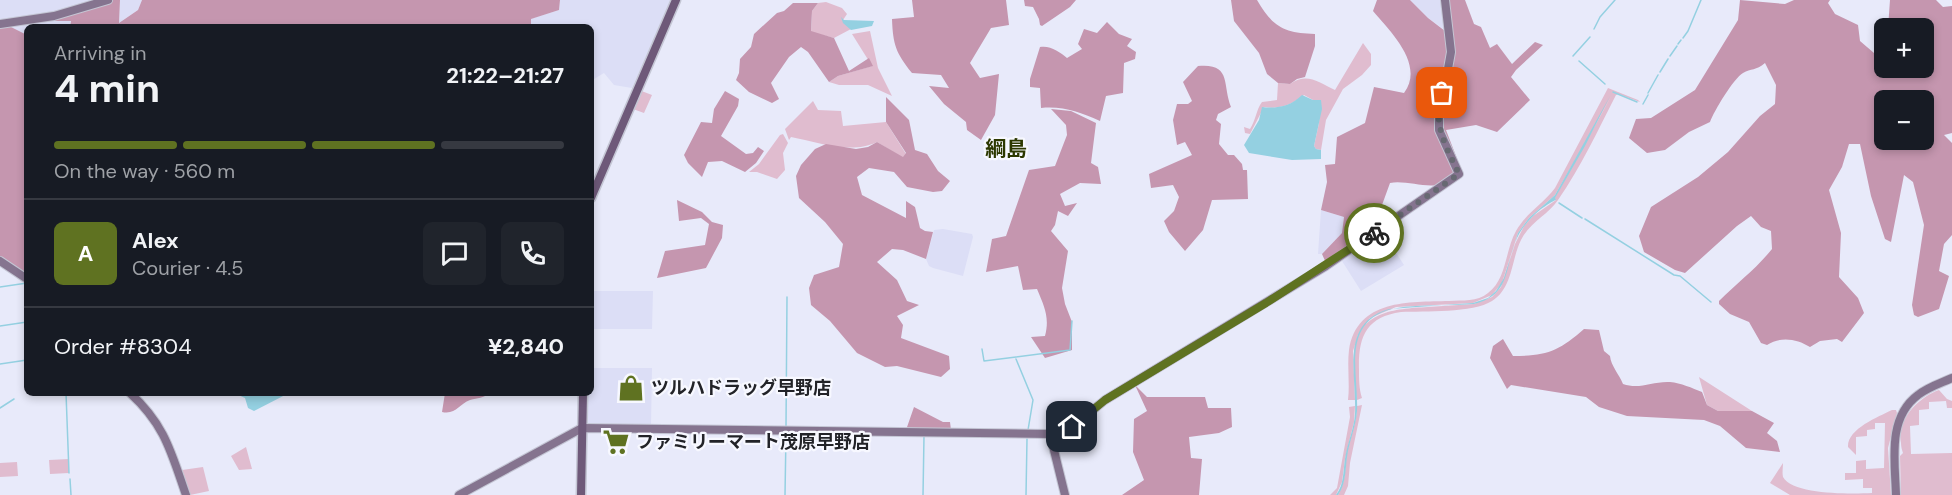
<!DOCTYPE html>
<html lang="en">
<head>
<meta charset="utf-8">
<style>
	body { margin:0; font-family:"DM Sans","Noto Sans JP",sans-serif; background:#20242c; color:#f1f3f6; height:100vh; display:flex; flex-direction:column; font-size:22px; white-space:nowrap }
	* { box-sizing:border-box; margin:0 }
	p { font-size:20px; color:#9ea1a6 }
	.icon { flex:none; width:33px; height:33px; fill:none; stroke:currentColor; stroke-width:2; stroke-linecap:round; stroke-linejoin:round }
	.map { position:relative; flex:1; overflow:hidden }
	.drawer { position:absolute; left:24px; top:24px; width:570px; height:372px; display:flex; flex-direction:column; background:#171b24; border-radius:9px; box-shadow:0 3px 9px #0003 }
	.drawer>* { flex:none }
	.tools { position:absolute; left:1874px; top:18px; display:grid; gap:12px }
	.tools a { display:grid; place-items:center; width:60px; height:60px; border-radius:9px; background:#171b24; box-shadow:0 3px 9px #0003; font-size:30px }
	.pin { position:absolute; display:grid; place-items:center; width:51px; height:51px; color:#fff; margin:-26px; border-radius:12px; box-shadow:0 3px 9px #0006 }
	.courier { position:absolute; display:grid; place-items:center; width:60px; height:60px; margin:-30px; border:4px solid #5f7221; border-radius:50%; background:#fff; color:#222; box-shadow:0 2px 8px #0007 }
	.overview em { font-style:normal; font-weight:700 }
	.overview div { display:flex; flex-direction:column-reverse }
	.overview { display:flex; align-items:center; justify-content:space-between; height:102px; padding:0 30px }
	h1 { font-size:39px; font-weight:700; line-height:45px }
	.bar { display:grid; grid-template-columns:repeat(4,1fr); gap:9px 6px; align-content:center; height:72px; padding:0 30px }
	.bar i { height:8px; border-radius:4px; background:#363941 }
	.bar .selected { background:#5f7221 }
	.bar p { grid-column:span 4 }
	.line { display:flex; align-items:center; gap:15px; padding:0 30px; border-top:2px solid #363941 }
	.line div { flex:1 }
	.round { display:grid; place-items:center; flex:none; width:63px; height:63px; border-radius:9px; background:#20242c }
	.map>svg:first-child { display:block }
	.built { fill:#dcdef6 }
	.green { fill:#e0bccf }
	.forest { fill:#c596af; fill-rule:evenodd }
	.water { fill:#94d0e1 }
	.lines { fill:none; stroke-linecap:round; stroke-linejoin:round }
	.stream { stroke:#94d0e1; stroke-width:1.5 }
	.secondary-casing { stroke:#c4c6d4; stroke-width:10 }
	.primary-casing { stroke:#c4c6d4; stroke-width:11 }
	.secondary { stroke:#85748f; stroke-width:8 }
	.primary { stroke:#6e5979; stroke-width:8 }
	.done { stroke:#676972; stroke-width:6; stroke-dasharray:0 10.8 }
	.route { stroke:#5f7221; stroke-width:8 }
	.labels { text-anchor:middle; stroke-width:4.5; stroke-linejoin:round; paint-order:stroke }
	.poi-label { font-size:18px; font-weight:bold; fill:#222328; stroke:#f7f8ff; text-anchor:start }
	.quarter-label { font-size:21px; font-weight:bold; fill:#2c3800; stroke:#f7f8ff }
</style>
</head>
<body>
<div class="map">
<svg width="1952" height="495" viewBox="0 0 1952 495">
	<rect width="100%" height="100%" fill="#e8eafa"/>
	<path class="built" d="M 0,0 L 112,0 L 71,15 L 70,27 L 27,27 L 27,35 L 9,26 L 0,25 Z
		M 120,0 L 142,0 L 138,10 L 119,23 Z
		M 560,0 L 671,0 L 632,88 L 614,85 L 604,73 L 594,79 L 591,62 L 591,27 L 531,27 L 530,19 L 559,10 Z
		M 1410,0 L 1443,0 L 1446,31 L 1428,18 Z
		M 1321,210 L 1344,217 L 1342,233 L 1322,254 L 1318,254 Z
		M 943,229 L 972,234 L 973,237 L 963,276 L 933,268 L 929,266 L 926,259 L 934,230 Z
		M 1382,231 L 1404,265 L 1361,291 L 1342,261 Z
		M 591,291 L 653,291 L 652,329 L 591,329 Z
		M 591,368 L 652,368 L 651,426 L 587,426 L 586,393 L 591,393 Z"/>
	<path class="green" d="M 826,2 L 842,8 L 847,14 L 843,20 L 851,29 L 834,38 L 811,32 L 812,11 L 818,3 Z
		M 870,31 L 878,68 L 892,96 L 868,85 L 839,85 L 829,82 L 838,76 L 872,66 L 852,34 Z
		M 1363,43 L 1371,54 L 1371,65 L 1362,75 L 1343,89 L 1326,120 L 1321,150 L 1316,149 L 1314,146 L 1319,123 L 1320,100 L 1313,100 L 1304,95 C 1293,104 1279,110 1264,107 L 1250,134 L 1245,133 L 1244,127 L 1250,129 C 1256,120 1256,110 1262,102 L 1277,100 L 1278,83 L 1290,84 C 1307,72 1318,82 1335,90 Z
		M 1608,88 L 1638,100 L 1640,102 L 1613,92 L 1618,95 L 1616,95 C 1598,130 1581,167 1558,200 C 1548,215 1530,222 1521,240 C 1511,260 1513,288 1492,301 C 1473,313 1424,311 1401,312 C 1366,317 1358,337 1359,370 C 1359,379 1359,389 1362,398 L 1357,400 C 1355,384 1353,368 1354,353 C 1358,311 1394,309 1428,307 C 1443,306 1459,305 1474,304 L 1492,297 L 1501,287 L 1515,244 L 1524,226 L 1533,216 L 1556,200 L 1554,199 L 1612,95 L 1555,195 L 1529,218 L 1518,233 L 1502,283 L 1492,295 L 1473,303 L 1396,307 L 1370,318 L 1358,335 L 1353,351 L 1355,400 L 1348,400 C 1350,384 1347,366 1349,350 C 1357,299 1409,302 1449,301 C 1463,300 1477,302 1488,293 C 1507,279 1505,250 1516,231 C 1526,213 1543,204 1555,188 Z
		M 639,90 L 652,95 L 644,113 L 633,109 Z
		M 813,101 L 818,110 L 841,111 L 843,126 L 886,122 L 906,154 L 903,158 L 877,142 C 851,155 817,142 791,137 L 789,140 L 785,129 Z
		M 783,134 L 788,143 L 783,153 L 785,170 L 777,179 L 757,172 L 749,172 L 759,164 L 780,135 Z
		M 1699,377 L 1752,411 L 1718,411 L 1707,405 Z
		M 1939,390 L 1947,399 L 1952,401 L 1952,408 L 1947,408 L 1946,401 L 1929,402 L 1929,409 L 1919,410 L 1919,425 L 1910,426 L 1911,454 L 1952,453 L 1952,495 L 1901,495 L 1900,456 L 1903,453 C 1902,450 1901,447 1901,443 C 1896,420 1919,397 1939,390 Z
		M 1362,405 L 1350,463 L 1348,486 L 1344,495 L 1338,495 C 1346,483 1345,467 1347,453 C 1350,437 1357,423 1357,406 Z
		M 1355,406 L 1354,422 L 1345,459 L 1342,482 L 1336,495 L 1330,495 L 1337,488 L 1350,417 L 1349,407 Z
		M 1892,410 L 1896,410 L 1897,413 L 1888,448 L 1891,495 L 1790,495 L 1770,483 L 1783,463 C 1783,467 1782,473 1783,477 C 1793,495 1851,494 1872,493 L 1872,488 L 1863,488 L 1863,479 L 1845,480 L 1845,473 L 1856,473 L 1856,461 L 1866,460 L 1866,469 L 1884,468 L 1885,423 L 1875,423 L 1875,429 L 1867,430 L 1867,436 L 1856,437 L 1856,455 L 1848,447 C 1847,429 1878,417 1892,410 Z
		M 246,447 L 252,469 L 239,470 L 231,456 Z
		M 69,459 L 69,473 L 50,474 L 49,460 Z
		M 17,462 L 18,476 L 0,477 L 0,463 Z
		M 203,467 L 209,491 L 190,495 L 182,470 Z"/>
	<path class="forest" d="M 112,0 L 120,0 L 119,23 L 138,10 L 142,0 L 560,0 L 559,10 L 531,19 L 531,27 L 70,27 L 71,21 L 35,21 L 71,15 Z
		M 912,0 L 1006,0 L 1009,25 L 991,28 L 970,63 L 980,78 L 999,74 L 995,115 L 981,140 L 967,130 L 966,122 L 944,104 L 929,86 L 949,88 L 941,75 L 912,73 C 896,53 893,45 892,19 L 914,17 Z
		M 1024,0 L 1076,0 L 1070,7 L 1042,26 L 1040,25 L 1039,19 L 1033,7 L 1025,6 Z
		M 1231,0 L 1257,0 C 1273,28 1285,33 1315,34 L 1315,46 L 1305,77 L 1297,79 L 1290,84 L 1278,83 L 1267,74 L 1259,53 L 1234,21 Z
		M 1377,0 L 1410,0 L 1428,18 L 1445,31 L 1446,0 L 1465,0 L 1474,24 L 1481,27 L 1490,48 L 1497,44 L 1512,64 L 1535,42 L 1543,45 L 1516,70 L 1511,77 L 1530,100 L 1497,132 L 1476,125 L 1446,130 L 1461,169 C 1456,173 1449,181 1442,184 C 1427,189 1406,180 1390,183 L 1382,205 L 1368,205 L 1380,219 L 1375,230 L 1326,263 L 1322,254 L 1342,233 L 1344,217 L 1321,210 L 1327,182 L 1325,165 L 1335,164 L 1337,137 L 1365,123 L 1374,87 L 1404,93 C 1425,65 1391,32 1373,11 Z
		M 1740,0 L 1785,4 L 1794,0 L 1830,0 L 1828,3 L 1835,14 L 1858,25 L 1860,41 L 1874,53 L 1884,52 L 1884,68 L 1923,68 L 1923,28 L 1888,28 L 1890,0 L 1936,0 L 1943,7 L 1952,6 L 1952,133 L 1944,135 L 1952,143 L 1952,235 L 1944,244 L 1939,271 L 1949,276 L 1939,309 L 1918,317 L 1914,315 L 1912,305 L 1924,225 L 1913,182 L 1904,175 L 1891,242 L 1885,239 L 1871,196 L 1860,144 L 1849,144 L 1842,167 L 1829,190 L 1841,233 L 1839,277 L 1858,298 L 1864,313 L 1842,342 L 1837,339 L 1820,341 L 1810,347 C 1797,339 1781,336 1767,345 L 1761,343 L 1749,322 L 1730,314 L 1719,304 L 1719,301 C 1737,283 1756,269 1772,249 L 1771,231 L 1761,227 L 1751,216 L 1737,226 L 1685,273 L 1675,270 L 1644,252 L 1639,236 L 1651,207 L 1698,177 L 1728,152 L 1760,116 L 1775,104 L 1776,85 L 1765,63 C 1756,71 1751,68 1743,73 C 1734,78 1714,111 1710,122 L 1689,132 L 1665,150 L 1647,153 L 1629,138 L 1636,119 L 1651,118 L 1695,90 L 1738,20 ZM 1884,100 L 1923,100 L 1923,140 L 1884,140 Z
		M 793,3 L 818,3 L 812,11 L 811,31 L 834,38 L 849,71 L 869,58 L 873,66 L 838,76 L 829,82 L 808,52 L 801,47 L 789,57 L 771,83 L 779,99 L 772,103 L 749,92 L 736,80 L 739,73 L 740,59 L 751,47 L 754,34 L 777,13 L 784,11 Z
		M 1107,22 L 1119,34 L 1132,39 L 1127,46 L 1136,52 L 1135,59 L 1124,63 L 1123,93 L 1106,96 L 1100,121 C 1079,112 1064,106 1041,108 L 1040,88 L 1030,87 L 1030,79 L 1040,47 C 1050,45 1060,52 1067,58 L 1082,49 L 1078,44 L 1084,29 L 1097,33 Z
		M 9,26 L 27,35 L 27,274 L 0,257 L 0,27 Z
		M 1198,66 C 1232,63 1222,84 1231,107 L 1218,114 L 1216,120 L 1221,124 L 1219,144 L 1228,155 L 1234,155 L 1242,164 L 1243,170 L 1247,170 L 1248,199 L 1212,200 L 1203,230 L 1185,251 L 1169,232 L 1164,221 L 1174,211 L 1179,197 L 1173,185 L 1151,188 L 1149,174 L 1192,155 L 1185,142 L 1177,145 L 1173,120 L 1177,104 L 1188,104 L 1192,101 L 1183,82 Z
		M 725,91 L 739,99 L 738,106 L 721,136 L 746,154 L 753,153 L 758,147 L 764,151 L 756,163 L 745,172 L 722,161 L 708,162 L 702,177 L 688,163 L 684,155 L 701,122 L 712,123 L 714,109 Z
		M 886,97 L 909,120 L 915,150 L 927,154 L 938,171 L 950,181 L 942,191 L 933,192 L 907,187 L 894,172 L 869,168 L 857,177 L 862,195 L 906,218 L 906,201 L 915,207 L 920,228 L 925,231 L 933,232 L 926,259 L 903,250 L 892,249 L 877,262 L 897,280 L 907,301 L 919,305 L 897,316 L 903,325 L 901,338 L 949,356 L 950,369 L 941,377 L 897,366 L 885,367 L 857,353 L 830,321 L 811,305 L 809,288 L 814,275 L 839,267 L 843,244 L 825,222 L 799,198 L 796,176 L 801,165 L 815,149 L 826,144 L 856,149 L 868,147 L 877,142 L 903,157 L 906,153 L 886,122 Z
		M 1051,109 L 1071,111 L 1096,123 L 1091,163 L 1098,167 L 1101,184 L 1080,183 L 1060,194 L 1065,206 L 1077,203 L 1068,216 L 1058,211 L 1055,225 L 1051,231 L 1068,251 L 1062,288 L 1065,304 L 1072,322 L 1072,350 L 1045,358 L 1031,337 L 1045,336 C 1050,317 1044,306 1037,289 L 1023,290 L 1018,266 L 986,272 L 992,239 L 1006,236 L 1029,170 L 1055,166 L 1067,135 L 1066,125 Z
		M 677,200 L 702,212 L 712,222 L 723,225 L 722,238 L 706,268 L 657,278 L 665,251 L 705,245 L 709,224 L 701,218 L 679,221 Z
		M 1584,329 L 1599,330 L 1604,351 L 1610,356 C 1611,366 1619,374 1623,384 C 1640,390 1652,381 1670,382 C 1681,383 1692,388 1702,392 L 1707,405 L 1718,411 L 1752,411 L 1774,423 L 1767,433 L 1777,441 L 1780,452 L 1746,448 L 1720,426 L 1704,420 L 1627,416 L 1599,407 L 1586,397 L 1511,385 L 1507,389 L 1490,358 L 1493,346 L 1503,339 L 1513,356 C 1547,356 1559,351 1584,329 Z
		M 1135,385 L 1147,397 L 1205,397 L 1208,408 L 1231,408 L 1232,427 L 1219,433 L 1189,437 L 1191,458 L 1202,459 L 1199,495 L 1122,495 L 1144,480 L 1133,452 L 1134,419 L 1147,411 Z
		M 445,393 L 490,393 C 483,398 478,398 470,400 C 459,404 456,415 442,412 Z
		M 914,407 L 943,422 L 950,422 L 951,430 L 906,430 Z"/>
	<path class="water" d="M 841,17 L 844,20 L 874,21 L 872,26 L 851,30 L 843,23 Z
		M 1302,95 L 1313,100 L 1321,100 L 1322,109 L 1314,146 L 1316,149 L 1321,150 L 1321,159 L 1292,160 L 1249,153 L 1244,145 L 1259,120 L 1262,107 C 1277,109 1291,106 1302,95 Z
		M 1610,96 L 1585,146 L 1555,198 L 1556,200 C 1552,201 1546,206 1541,209 C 1531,217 1523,226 1517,238 C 1504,266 1512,295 1474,304 C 1451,306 1413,304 1392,309 C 1340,322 1359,374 1357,411 C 1356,425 1351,437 1348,451 C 1345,465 1347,483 1338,495 L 1336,495 C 1344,485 1343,472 1345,459 C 1347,444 1354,429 1355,414 C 1357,375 1339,323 1389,309 L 1473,303 L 1488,298 L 1496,291 L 1504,278 L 1518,233 L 1529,218 L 1555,195 Z
		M 234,393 L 289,393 L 254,411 L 248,408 L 245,398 Z"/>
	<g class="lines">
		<path class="stream" d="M 1594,29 L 1600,17 L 1615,0
			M 1683,38 L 1688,31 L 1701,0
			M 1678,44 L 1681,40
			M 1573,56 L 1590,37
			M 1670,56 L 1677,46
			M 1579,61 L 1605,84
			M 1660,72 L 1668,59
			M 1613,92 L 1637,102
			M 1648,93 L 1658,75
			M 1643,104 L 1648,95
			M 1559,203 L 1582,218
			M 1585,219 L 1674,275 L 1680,276 L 1711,302
			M 0,287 L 27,283
			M 0,326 L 27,322
			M 982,349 L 984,361 L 1070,350 L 1072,321
			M 1016,359 L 1033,400 L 1028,430
			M 0,364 L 27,360
			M 66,393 L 69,473
			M 0,408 L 14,399
			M 786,426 L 787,297
			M 70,479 L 71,495
			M 785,495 L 786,434
			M 923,495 L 924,436
			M 1026,495 L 1027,439"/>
		<g class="secondary-casing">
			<path id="secondary" d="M 0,24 L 54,16 L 108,0
				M 0,261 L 27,279
				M 130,393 C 165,425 171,452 186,495
				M 1050,434 L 1065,495
				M 459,495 L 582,428 L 1050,434 L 1072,427 L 1105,400 L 1326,266 L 1459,174 L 1439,130 L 1439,103 L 1446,80 L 1451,52 L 1445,0
				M 1896,495 C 1895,461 1887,418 1918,395 C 1928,387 1941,383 1952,378"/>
		</g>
		<g class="primary-casing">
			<path id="primary" d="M 591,198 L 676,0
				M 581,495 L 583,393"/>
		</g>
		<use href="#secondary" class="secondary"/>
		<use href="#primary" class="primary"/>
	</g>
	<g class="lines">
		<path class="done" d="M 1374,233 L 1459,174 C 1446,147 1432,123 1442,93"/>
		<path class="route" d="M 1072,427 L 1105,400 L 1266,303 L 1374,233"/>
	</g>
	<defs>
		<g id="shop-bare" transform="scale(2.07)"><path d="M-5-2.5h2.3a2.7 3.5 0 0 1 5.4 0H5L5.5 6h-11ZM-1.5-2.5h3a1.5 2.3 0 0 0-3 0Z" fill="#5f7221" stroke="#f7f8ff" stroke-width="2.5" paint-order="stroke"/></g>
		<g id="supermarket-bare" transform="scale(2.07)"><path d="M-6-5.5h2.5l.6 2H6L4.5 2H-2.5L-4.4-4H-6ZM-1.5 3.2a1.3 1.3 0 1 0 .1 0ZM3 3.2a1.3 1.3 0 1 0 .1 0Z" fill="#5f7221" stroke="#f7f8ff" stroke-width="2.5" paint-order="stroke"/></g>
	</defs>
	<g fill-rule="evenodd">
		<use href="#shop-bare" x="631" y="388"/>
		<use href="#supermarket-bare" x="616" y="442"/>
	</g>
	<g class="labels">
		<g class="poi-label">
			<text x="651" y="394">ツルハドラッグ早野店</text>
			<text x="636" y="448">ファミリーマート茂原早野店</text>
		</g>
		<g class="quarter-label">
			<text x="1006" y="156">綱島</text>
		</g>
	</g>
</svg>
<div class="tools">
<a>+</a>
<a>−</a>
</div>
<div class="pin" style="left:1442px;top:93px;background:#ea580c"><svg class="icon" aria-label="bag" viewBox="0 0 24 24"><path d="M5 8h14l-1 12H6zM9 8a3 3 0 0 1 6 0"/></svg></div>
<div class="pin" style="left:1072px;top:427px;background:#1f2937"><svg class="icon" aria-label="home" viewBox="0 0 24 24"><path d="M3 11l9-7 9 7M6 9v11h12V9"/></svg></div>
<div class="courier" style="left:1374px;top:233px"><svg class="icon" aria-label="bike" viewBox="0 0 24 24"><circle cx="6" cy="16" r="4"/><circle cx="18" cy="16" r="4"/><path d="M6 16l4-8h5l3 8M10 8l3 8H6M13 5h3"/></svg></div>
<section class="drawer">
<div class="overview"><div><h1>4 min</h1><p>Arriving in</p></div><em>21:22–21:27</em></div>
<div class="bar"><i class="selected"></i><i class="selected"></i><i class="selected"></i><i></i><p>On the way · 560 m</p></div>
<div class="line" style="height:108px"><b class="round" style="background:#5f7221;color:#fff">A</b><div><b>Alex</b><p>Courier · 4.5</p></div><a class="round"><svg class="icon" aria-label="chat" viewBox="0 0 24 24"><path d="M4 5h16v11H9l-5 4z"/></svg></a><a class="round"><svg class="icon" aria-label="phone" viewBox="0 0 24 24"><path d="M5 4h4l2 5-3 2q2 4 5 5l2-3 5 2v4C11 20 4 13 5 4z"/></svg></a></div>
<div class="line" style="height:78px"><div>Order #8304</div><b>¥2,840</b></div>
</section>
</div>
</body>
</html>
